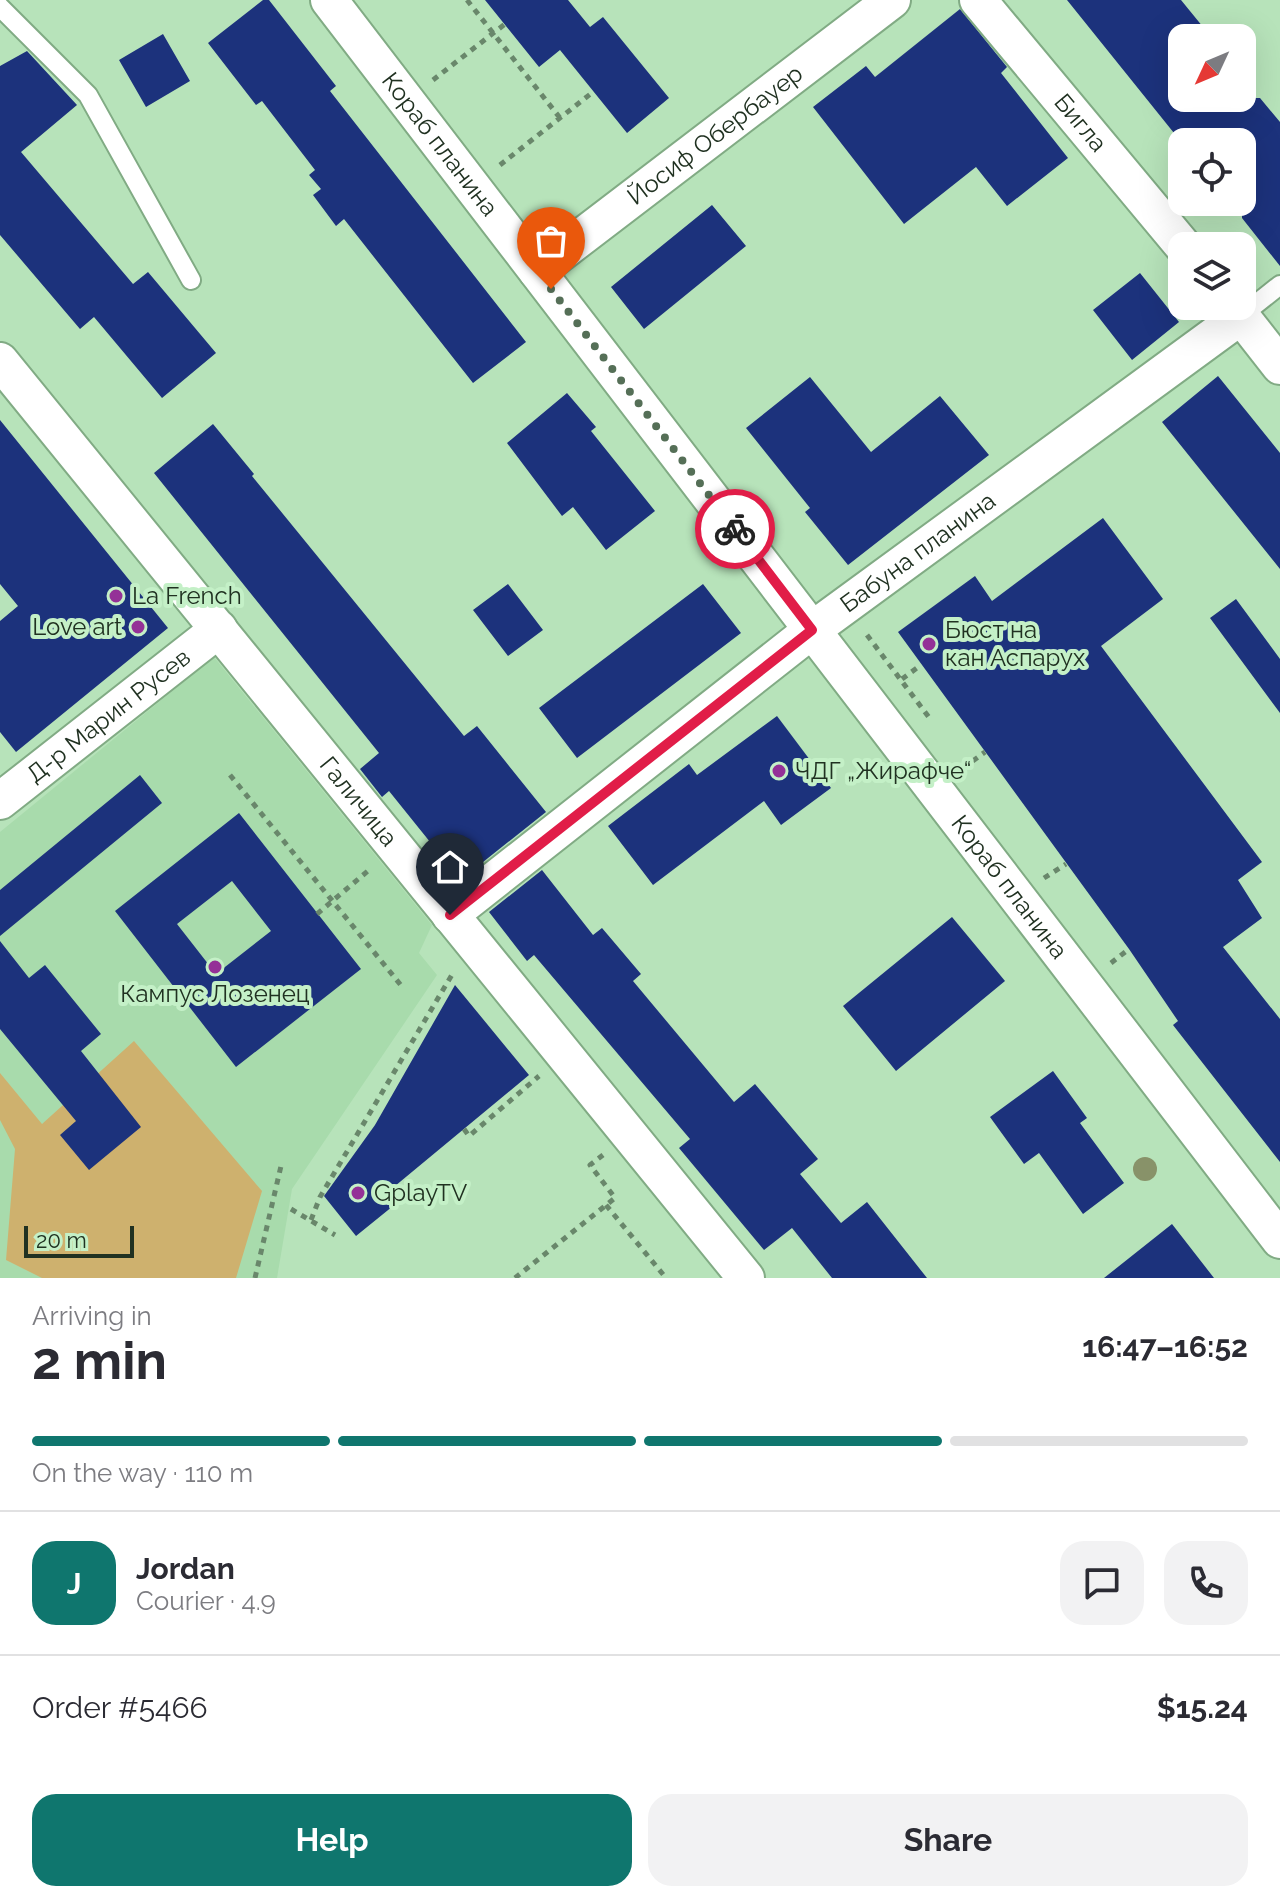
<!DOCTYPE html>
<html lang="en">
<head>
<meta charset="utf-8">
<style>
	body { margin:0; font-family:Raleway,sans-serif; background:#f2f2f3; color:#2b2b33; height:100vh; display:flex; flex-direction:column; font-size:30px; white-space:nowrap }
	* { box-sizing:border-box; margin:0 }
	p { font-size:26px; color:#7c7c81 }
	.icon { flex:none; width:44px; height:44px; fill:none; stroke:currentColor; stroke-width:2; stroke-linecap:round; stroke-linejoin:round }
	.map { position:relative; height:1278px; overflow:hidden }
	.drawer { display:flex; flex-direction:column; background:#fff; flex:1 }
	.drawer>* { flex:none }
	.needle { width:52px; rotate:226deg }
	.buttons { position:absolute; left:1168px; top:24px; display:grid; gap:16px }
	.buttons a { display:grid; place-items:center; width:88px; height:88px; border-radius:16px; background:#fff; box-shadow:0 8px 32px #0002; font-size:40px }
	.scale { position:absolute; left:24px; bottom:20px; width:110px; box-sizing:border-box; padding-left:8px; border:4px solid #203121; border-top:0; font-size:22px; line-height:28px; white-space:nowrap; color:#203121; -webkit-text-stroke:6px #c4f0c7; paint-order:stroke }
	.pin { position:absolute; display:grid; place-items:center; width:68px; height:68px; color:#fff; margin:-82px -34px; border-radius:50% 50% 50% 0; rotate:-45deg; box-shadow:0 0 8px #0007 }
	.pin .icon { rotate:45deg }
	.courier { position:absolute; display:grid; place-items:center; width:80px; height:80px; margin:-40px; border:6px solid #e11d48; border-radius:50%; background:#fff; color:#222; box-shadow:0 2px 10px #0007 }
	.summary em { font-style:normal; font-weight:700 }
	.summary div { display:flex; flex-direction:column-reverse }
	.summary { display:flex; align-items:center; justify-content:space-between; height:136px; padding:0 32px }
	h1 { font-size:52px; font-weight:700; line-height:60px }
	.bar { display:grid; grid-template-columns:repeat(4,1fr); gap:12px 8px; align-content:center; height:96px; padding:0 32px }
	.bar i { height:10px; border-radius:6px; background:#e1e1e2 }
	.bar .on { background:#0f766e }
	.bar p { grid-column:span 4 }
	.line { display:flex; align-items:center; gap:20px; padding:0 32px; border-top:2px solid #e1e1e2 }
	.line div { flex:1 }
	.round { display:grid; place-items:center; flex:none; width:84px; height:84px; border-radius:24px; background:#f2f2f3 }
	.action { display:flex; gap:16px; margin-top:auto; padding:16px 32px }
	.action a { flex:1; height:92px; border-radius:24px; background:#0f766e; color:#fff; font-size:32px; font-weight:700; line-height:92px; text-align:center }
	.action a+a { background:#f2f2f3; color:#2b2b33 }
	.map>svg:first-child { display:block }
	.built { fill:#a8dbac }
	.green { fill:#ceb16e }
	.building { fill:#1c327c; fill-rule:evenodd }
	.lines { fill:none; stroke-linecap:round; stroke-linejoin:round }
	.lane-casing { stroke:#81ab84; stroke-width:22 }
	.street-casing { stroke:#81ab84; stroke-width:40 }
	.path { stroke:#69876b; stroke-width:5; stroke-dasharray:6 6; stroke-linecap:butt }
	.lane { stroke:#fff; stroke-width:18 }
	.street { stroke:#fff; stroke-width:36 }
	.tree { fill:#889269 }
	.done { stroke:#556f57; stroke-width:8; stroke-dasharray:0 14.4 }
	.route { stroke:#e11d48; stroke-width:10 }
	.poi-dot { fill:#943197; stroke:#c4f0c7; stroke-width:3 }
	.labels { text-anchor:middle; stroke-width:8; stroke-linejoin:round; paint-order:stroke }
	.street-label { font-size:24px; fill:#203121; stroke:#c4f0c7 }
	.poi-label { font-size:24px; fill:#203121; stroke:#c4f0c7; text-anchor:start }
</style>
</head>
<body>
<div class="map">
<svg width="1280" height="1278" viewBox="0 0 1280 1278">
	<rect width="100%" height="100%" fill="#b7e3ba"/>
	<path class="built" d="M 214,657 L 432,925 L 419,953 L 437,975 L 292,1189 L 277,1278 L 0,1278 L 0,832 Z"/>
	<path class="green" d="M 134,1041 L 262,1191 L 236,1278 L 42,1278 L 6,1260 L 15,1149 L 0,1120 L 0,1073 L 42,1124 Z"/>
	<path class="building" d="M 263,0 L 269,0 L 336,86 L 330,91 L 526,342 L 473,383 L 344,219 L 336,226 L 313,195 L 321,189 L 309,175 L 315,170 L 262,101 L 256,105 L 208,43 Z
		M 485,0 L 568,0 L 590,27 L 603,17 L 669,98 L 627,133 L 560,50 L 539,67 Z
		M 1067,0 L 1181,0 L 1212,38 L 1182,38 L 1182,98 L 1260,98 L 1280,122 L 1280,266 L 1242,218 L 1242,142 L 1182,143 Z
		M 960,9 L 1007,67 L 1001,73 L 1068,158 L 1007,206 L 976,167 L 904,224 L 813,107 L 866,66 L 875,77 Z
		M 163,34 L 190,81 L 146,107 L 119,60 Z
		M 27,51 L 77,105 L 21,152 L 133,284 L 148,272 L 216,353 L 162,398 L 94,317 L 80,329 L 0,235 L 0,66 Z
		M 712,205 L 746,246 L 644,329 L 611,287 Z
		M 1140,273 L 1179,322 L 1132,360 L 1093,310 Z
		M 1218,376 L 1280,453 L 1280,569 L 1162,422 Z
		M 810,377 L 871,452 L 940,396 L 989,455 L 848,565 L 805,512 L 810,508 L 746,428 Z
		M 567,393 L 596,427 L 591,431 L 655,511 L 606,550 L 573,507 L 562,516 L 507,443 Z
		M 0,420 L 168,628 L 16,752 L 0,732 L 0,621 L 18,606 L 0,584 Z
		M 213,424 L 254,474 L 252,476 L 464,736 L 477,726 L 546,812 L 468,874 L 455,873 L 389,791 L 382,797 L 360,769 L 379,753 L 154,473 Z
		M 1103,518 L 1163,599 L 1101,646 L 1262,862 L 1238,880 L 1262,918 L 1223,947 L 1280,1019 L 1280,1162 L 1173,1025 L 1178,1021 L 1129,949 L 898,632 L 975,576 L 992,601 Z
		M 508,584 L 543,630 L 508,656 L 473,610 Z
		M 703,584 L 741,633 L 577,758 L 539,708 Z
		M 1236,599 L 1280,659 L 1280,713 L 1210,618 Z
		M 777,716 L 831,788 L 781,825 L 764,801 L 653,885 L 608,826 L 689,764 L 697,775 Z
		M 140,775 L 162,803 L 0,936 L 0,890 Z
		M 239,813 L 361,969 L 236,1067 L 115,911 ZM 232,881 L 271,931 L 216,974 L 177,924 Z
		M 542,870 L 593,935 L 602,928 L 641,974 L 633,981 L 734,1102 L 755,1084 L 818,1159 L 800,1174 L 841,1223 L 867,1202 L 927,1278 L 832,1278 L 792,1228 L 764,1250 L 679,1148 L 690,1139 L 534,955 L 527,961 L 489,912 Z
		M 952,917 L 1005,981 L 896,1071 L 843,1006 Z
		M 0,941 L 29,978 L 45,965 L 101,1034 L 81,1051 L 141,1127 L 89,1170 L 60,1135 L 76,1121 L 0,1029 Z
		M 455,985 L 529,1075 L 389,1191 L 398,1202 L 356,1236 L 324,1196 L 375,1125 Z
		M 1053,1071 L 1087,1118 L 1080,1123 L 1124,1183 L 1083,1214 L 1039,1153 L 1024,1164 L 990,1117 Z
		M 1172,1224 L 1214,1278 L 1104,1278 Z"/>
	<g class="lines">
		<g class="lane-casing">
			<path id="lane" d="M 0,7 L 88,95 L 191,280
				M 1241,316 L 1280,285"/>
		</g>
		<g class="street-casing">
			<g id="street">
				<path id="s1" d="M 329,0 L 1280,1240"/>
				<path id="s2" d="M 978,0 L 1183,246"/>
				<path id="s3" d="M 537,271 L 892,0"/>
				<path d="M 1233,306 L 1280,366"/>
				<path id="s4" d="M 0,361 L 746,1278"/>
				<path id="s5" d="M 0,801 L 219,629"/>
				<path id="s6" d="M 450,915 L 812,630 L 1241,316"/>
			</g>
		</g>
		<path class="path" d="M 467,0 L 560,118
			M 433,80 L 505,24
			M 500,165 L 593,92
			M 867,635 L 931,720
			M 902,679 L 921,665
			M 963,768 L 985,752
			M 230,775 L 404,989
			M 1044,878 L 1066,864
			M 317,914 L 369,870
			M 1111,963 L 1129,949
			M 464,1129 L 469,1136 L 539,1076
			M 606,1205 L 666,1278
			M 291,1209 L 335,1235
			M 311,1220 L 320,1197 L 453,973
			M 255,1278 L 281,1166
			M 515,1278 L 615,1198 L 590,1165 L 603,1155"/>
		<use href="#lane" class="lane"/>
		<use href="#street" class="street"/>
	</g>
	<circle class="tree" cx="1145" cy="1169" r="12"/>
	<g class="lines">
		<path class="done" d="M 551,289 L 735,529"/>
		<path class="route" d="M 450,915 L 812,630 L 735,529"/>
	</g>
	<g class="poi-dot">
		<circle cx="116" cy="596" r="8"/>
		<circle cx="138" cy="627" r="8"/>
		<circle cx="929" cy="644" r="8"/>
		<circle cx="779" cy="771" r="8"/>
		<circle cx="215" cy="967" r="8"/>
		<circle cx="358" cy="1193" r="8"/>
	</g>
	<g class="labels">
		<g class="street-label">
			<text dy="8" stroke="none"><textPath href="#s2" startOffset="160">Бигла</textPath></text>
			<text dy="8" stroke="none"><textPath href="#s3" startOffset="224">Йосиф Обербауер</textPath></text>
			<text dy="8" stroke="none"><textPath href="#s1" startOffset="182">Кораб планина</textPath></text>
			<text dy="8" stroke="none"><textPath href="#s6" startOffset="592">Бабуна планина</textPath></text>
			<text dy="8" stroke="none"><textPath href="#s5" startOffset="138">Д-р Марин Русев</textPath></text>
			<text dy="8" stroke="none"><textPath href="#s4" startOffset="568">Галичица</textPath></text>
			<text dy="8" stroke="none"><textPath href="#s1" startOffset="1118">Кораб планина</textPath></text>
		</g>
		<g class="poi-label">
			<text x="132" y="604">La French</text>
			<text x="122" y="635" text-anchor="end">Love art</text>
			<text x="945" y="638">Бюст на<tspan x="945" dy="28">кан Аспарух</tspan></text>
			<text x="795" y="779">ЧДГ „Жирафче“</text>
			<text x="215" y="1002" text-anchor="middle">Кампус Лозенец</text>
			<text x="374" y="1201">GplayTV</text>
		</g>
	</g>
</svg>
<div class="buttons">
<a><svg class="needle" viewBox="-14 -14 28 28"><path d="M0-13l5 13h-10z" fill="#e53935"/><path d="M0 13l5-13h-10z" fill="#7c7c81"/></svg></a>
<a><svg class="icon" aria-label="locate" viewBox="0 0 24 24"><circle cx="12" cy="12" r="6"/><path d="M12 2v4M12 18v4M2 12h4M18 12h4"/></svg></a>
<a><svg class="icon" aria-label="layers" viewBox="0 0 24 24"><path d="M12 4l9 5-9 5-9-5zM3 14l9 5 9-5"/></svg></a>
</div>
<div class="scale">20 m</div>
<div class="pin" style="left:551px;top:289px;background:#ea580c"><svg class="icon" aria-label="bag" viewBox="0 0 24 24"><path d="M5 8h14l-1 12H6zM9 8a3 3 0 0 1 6 0"/></svg></div>
<div class="pin" style="left:450px;top:915px;background:#1f2937"><svg class="icon" aria-label="home" viewBox="0 0 24 24"><path d="M3 11l9-7 9 7M6 9v11h12V9"/></svg></div>
<div class="courier" style="left:735px;top:529px"><svg class="icon" aria-label="bike" viewBox="0 0 24 24"><circle cx="6" cy="16" r="4"/><circle cx="18" cy="16" r="4"/><path d="M6 16l4-8h5l3 8M10 8l3 8H6M13 5h3"/></svg></div>
</div>
<section class="drawer">
<div class="summary"><div><h1>2 min</h1><p>Arriving in</p></div><em>16:47–16:52</em></div>
<div class="bar"><i class="on"></i><i class="on"></i><i class="on"></i><i></i><p>On the way · 110 m</p></div>
<div class="line" style="height:144px"><b class="round" style="background:#0f766e;color:#fff">J</b><div><b>Jordan</b><p>Courier · 4.9</p></div><a class="round"><svg class="icon" aria-label="chat" viewBox="0 0 24 24"><path d="M4 5h16v11H9l-5 4z"/></svg></a><a class="round"><svg class="icon" aria-label="phone" viewBox="0 0 24 24"><path d="M5 4h4l2 5-3 2q2 4 5 5l2-3 5 2v4C11 20 4 13 5 4z"/></svg></a></div>
<div class="line" style="height:104px"><div>Order #5466</div><b>$15.24</b></div>
<div class="action"><a>Help</a><a>Share</a></div>
</section>
</body>
</html>
